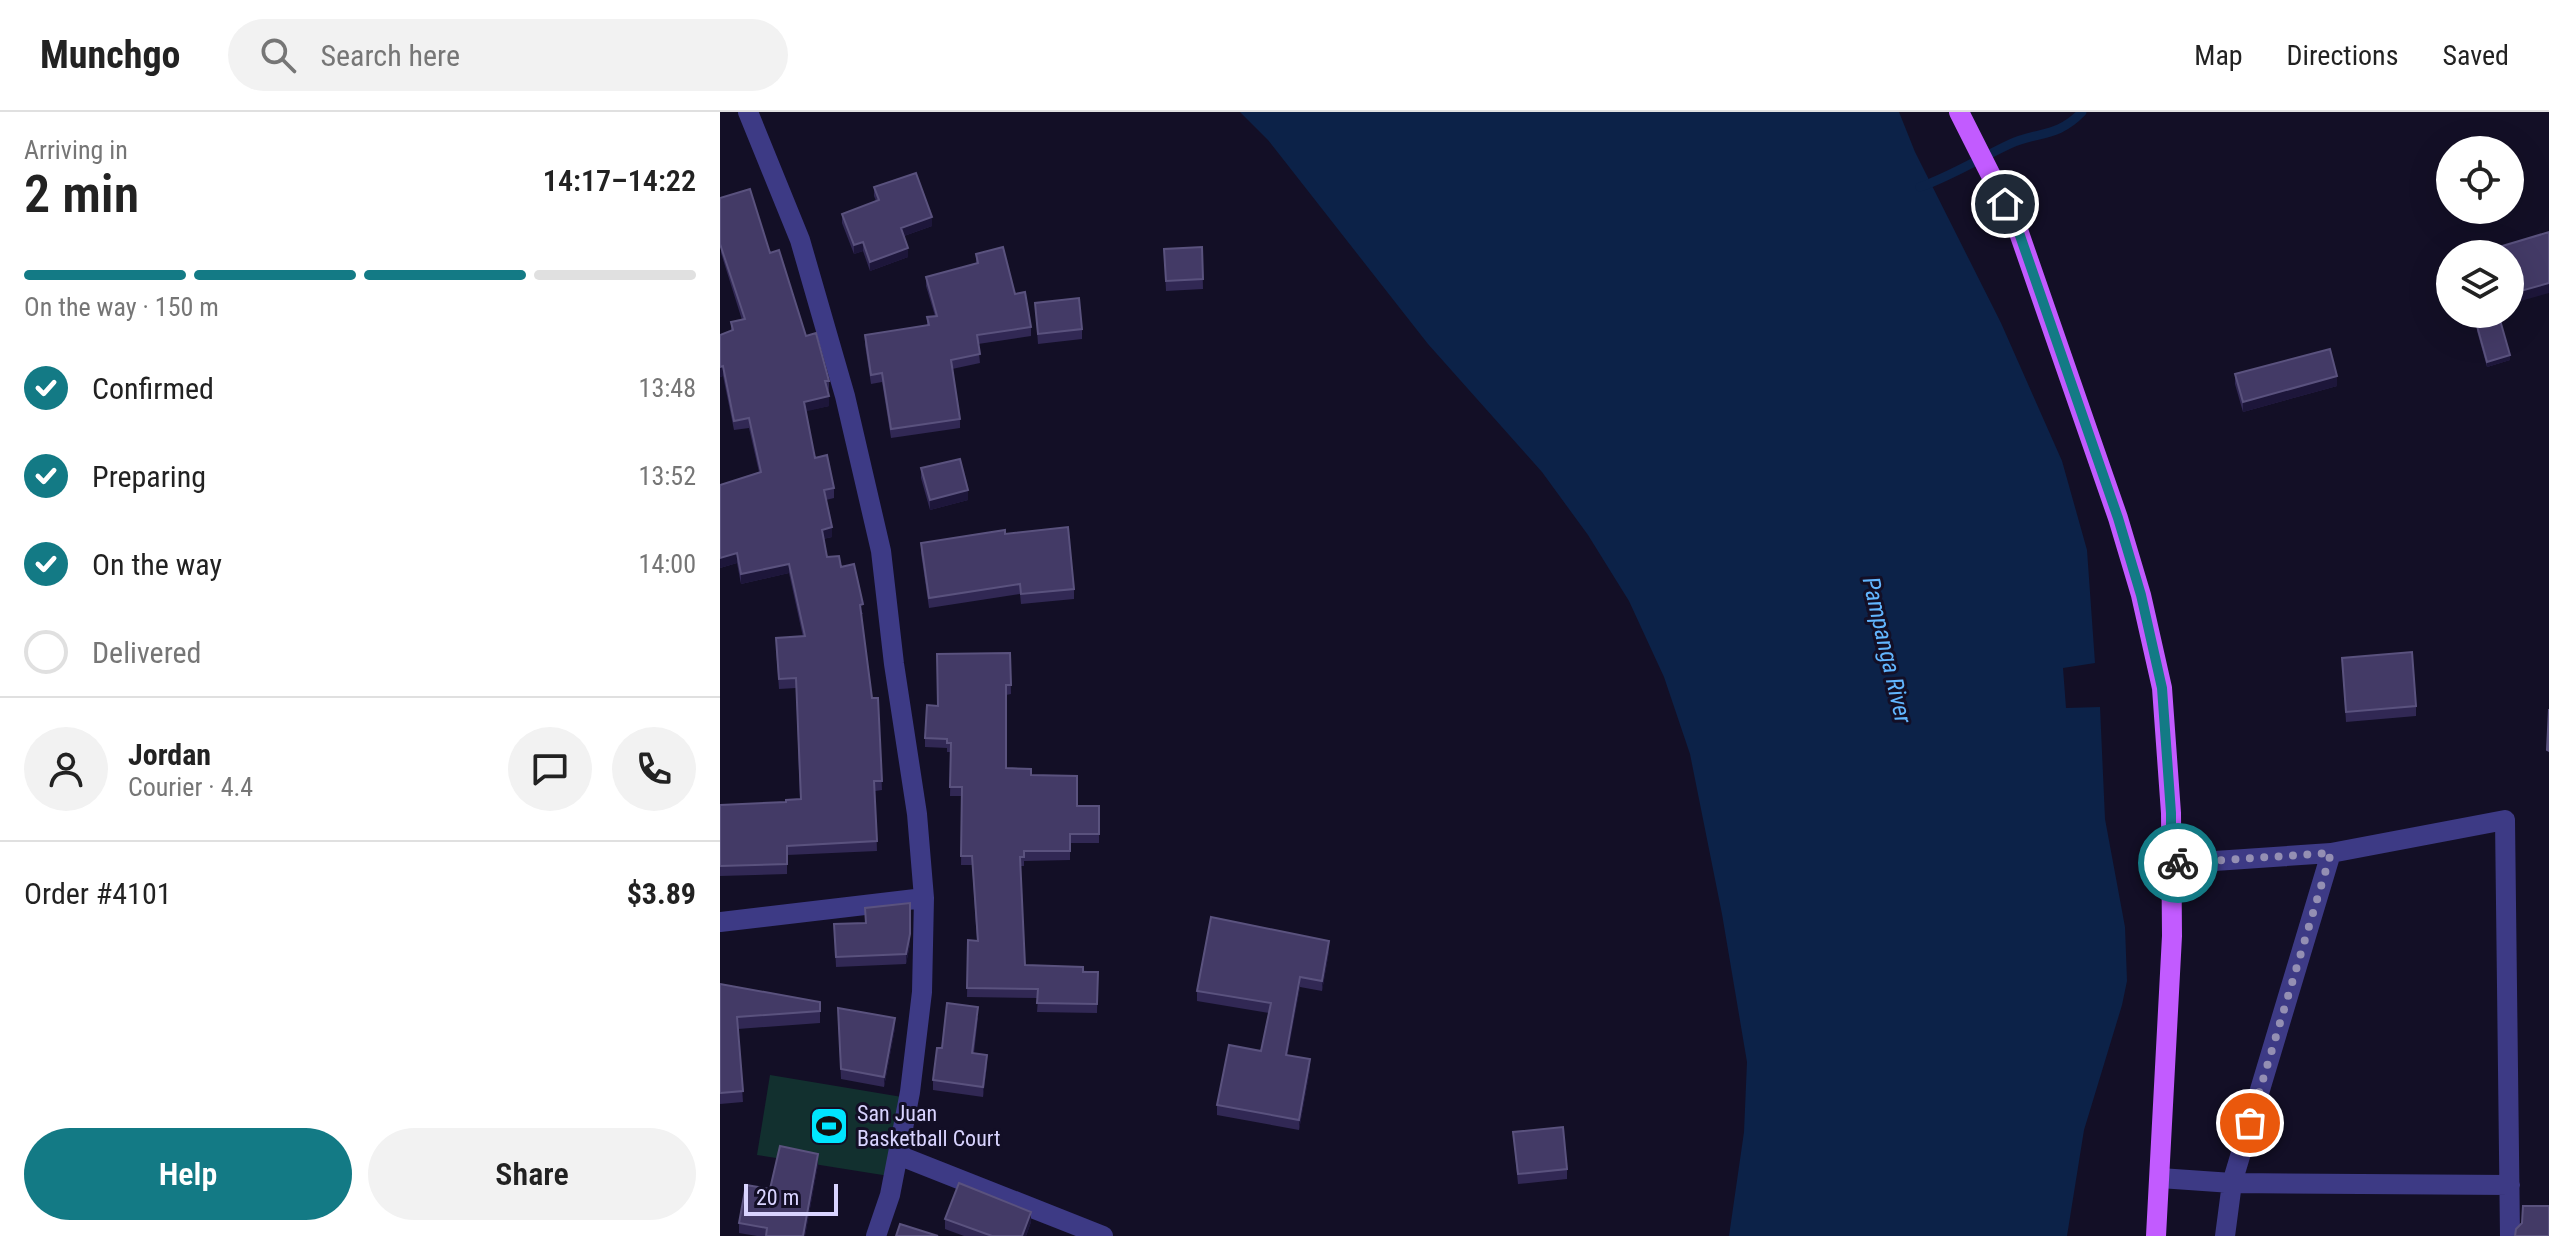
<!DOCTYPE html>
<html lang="en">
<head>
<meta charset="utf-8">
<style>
	body { margin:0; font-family:"Roboto Condensed",sans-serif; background:#f2f2f2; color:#222; height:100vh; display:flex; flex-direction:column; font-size:30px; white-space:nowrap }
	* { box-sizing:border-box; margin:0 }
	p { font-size:26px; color:#767676 }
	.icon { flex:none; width:44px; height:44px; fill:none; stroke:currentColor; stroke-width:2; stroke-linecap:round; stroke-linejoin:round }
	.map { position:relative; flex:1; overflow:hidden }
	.side { display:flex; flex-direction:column; background:#fff; width:720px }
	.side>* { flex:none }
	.tools { position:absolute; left:1716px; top:24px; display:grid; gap:16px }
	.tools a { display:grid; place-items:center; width:88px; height:88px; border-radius:50%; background:#fff; box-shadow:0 8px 32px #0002; font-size:40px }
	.scale { position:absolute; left:24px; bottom:20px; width:94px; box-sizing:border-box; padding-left:8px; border:4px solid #d9d4ff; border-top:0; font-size:22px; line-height:28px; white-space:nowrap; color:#d9d4ff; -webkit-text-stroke:6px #130f26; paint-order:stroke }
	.pin { position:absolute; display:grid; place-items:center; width:68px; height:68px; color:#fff; margin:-34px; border:4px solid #fff; border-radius:50%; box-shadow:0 2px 8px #0007 }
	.courier { position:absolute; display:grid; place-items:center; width:80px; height:80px; margin:-40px; border:6px solid #137a85; border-radius:50%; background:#fff; color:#222; box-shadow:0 2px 10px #0007 }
	.overview em { font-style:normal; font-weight:600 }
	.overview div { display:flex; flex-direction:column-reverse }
	.overview { display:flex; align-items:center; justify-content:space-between; height:136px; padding:0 24px }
	h1 { font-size:52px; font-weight:600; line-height:60px }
	.bar { display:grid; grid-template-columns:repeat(4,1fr); gap:12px 8px; align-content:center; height:96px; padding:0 24px }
	.bar i { height:10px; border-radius:6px; background:#e0e0e0 }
	.bar .selected { background:#137a85 }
	.bar p { grid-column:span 4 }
	.line { display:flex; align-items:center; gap:20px; padding:0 24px; border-top:2px solid #e0e0e0 }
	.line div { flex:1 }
	.round { display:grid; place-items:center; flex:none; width:84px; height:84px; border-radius:42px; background:#f2f2f2 }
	ol { padding:0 24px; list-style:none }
	li { display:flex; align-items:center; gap:24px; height:88px }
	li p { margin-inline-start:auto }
	li .icon { padding:8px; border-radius:50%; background:#137a85; color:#fff; stroke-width:4 }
	li:last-child { color:#767676 }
	li i { width:44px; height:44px; border:4px solid #e0e0e0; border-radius:50% }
	.button { display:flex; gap:16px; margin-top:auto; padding:16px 24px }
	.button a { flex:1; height:92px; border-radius:48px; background:#137a85; color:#fff; font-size:32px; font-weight:600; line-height:92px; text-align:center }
	.button a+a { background:#f2f2f2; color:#222 }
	header { display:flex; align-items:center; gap:48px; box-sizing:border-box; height:112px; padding:0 40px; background:#fff; border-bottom:2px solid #e0e0e0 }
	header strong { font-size:38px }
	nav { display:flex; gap:44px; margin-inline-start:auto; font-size:28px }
	.search { width:560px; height:72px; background:#f2f2f2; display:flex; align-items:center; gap:20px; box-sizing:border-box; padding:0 28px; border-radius:44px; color:#767676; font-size:30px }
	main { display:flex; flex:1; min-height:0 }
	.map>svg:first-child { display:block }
	.green { fill:#12302f }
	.water { fill:#0c2248 }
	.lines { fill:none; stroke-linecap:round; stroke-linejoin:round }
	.stream { stroke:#0c2248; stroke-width:9 }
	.minor { stroke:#3d3a85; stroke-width:20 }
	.major { stroke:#c25bff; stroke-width:20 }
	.wall { fill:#312854 }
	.shaded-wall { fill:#1d163a }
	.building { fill:#433a66; stroke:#5a527e; stroke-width:2 }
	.done { stroke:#948fb3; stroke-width:8; stroke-dasharray:0 14.4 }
	.route { stroke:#137a85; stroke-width:10 }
	.labels { text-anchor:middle; stroke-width:6; stroke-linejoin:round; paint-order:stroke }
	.poi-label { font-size:22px; fill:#d9d4ff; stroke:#130f26; text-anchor:start }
	.water-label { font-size:24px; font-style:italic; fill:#62b6ff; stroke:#130f26 }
</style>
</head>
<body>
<header>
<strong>Munchgo</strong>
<div class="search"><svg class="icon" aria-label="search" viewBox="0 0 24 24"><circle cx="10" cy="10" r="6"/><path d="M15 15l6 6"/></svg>Search here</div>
<nav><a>Map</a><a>Directions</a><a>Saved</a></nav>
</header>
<main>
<section class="side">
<div class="overview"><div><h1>2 min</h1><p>Arriving in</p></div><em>14:17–14:22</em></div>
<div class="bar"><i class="selected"></i><i class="selected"></i><i class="selected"></i><i></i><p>On the way · 150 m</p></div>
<ol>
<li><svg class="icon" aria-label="check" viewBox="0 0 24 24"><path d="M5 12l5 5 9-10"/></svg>Confirmed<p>13:48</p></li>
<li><svg class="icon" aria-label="check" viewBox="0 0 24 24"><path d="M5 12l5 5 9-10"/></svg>Preparing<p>13:52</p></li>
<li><svg class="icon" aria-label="check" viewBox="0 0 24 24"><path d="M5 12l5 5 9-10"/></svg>On the way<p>14:00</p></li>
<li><i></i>Delivered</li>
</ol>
<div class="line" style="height:144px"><a class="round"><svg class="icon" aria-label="person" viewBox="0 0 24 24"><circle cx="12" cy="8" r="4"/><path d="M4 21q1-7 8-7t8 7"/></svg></a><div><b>Jordan</b><p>Courier · 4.4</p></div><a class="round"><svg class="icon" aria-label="chat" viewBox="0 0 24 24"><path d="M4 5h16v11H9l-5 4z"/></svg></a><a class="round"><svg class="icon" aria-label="phone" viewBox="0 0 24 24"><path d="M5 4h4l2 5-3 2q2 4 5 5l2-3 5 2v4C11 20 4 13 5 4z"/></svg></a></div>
<div class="line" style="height:104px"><div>Order #4101</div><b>$3.89</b></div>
<div class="button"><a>Help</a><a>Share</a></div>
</section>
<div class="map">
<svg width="1829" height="1124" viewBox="0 0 1829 1124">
	<rect width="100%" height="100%" fill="#130f26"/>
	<path class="green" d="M 50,963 L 182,985 L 169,1064 L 37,1043 Z"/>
	<path class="water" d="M 520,0 L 1179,0 L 1195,40 L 1281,211 L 1342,349 L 1367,438 L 1375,551 L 1343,556 L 1346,596 L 1380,595 L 1385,707 L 1405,815 L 1407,869 L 1402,893 L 1364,1018 L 1347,1124 L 1009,1124 L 1024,1020 L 1027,950 L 1002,802 L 970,642 L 944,565 L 909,489 L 868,423 L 822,360 L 708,232 L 548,28 Z"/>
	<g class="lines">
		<path class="stream" d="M 1200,75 C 1231,64 1260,46 1290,32 C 1319,19 1337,26 1362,0"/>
		<path class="minor" d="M 1611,741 L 1785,708 L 1790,1124
			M 1451,752 L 1611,741 L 1512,1071 L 1790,1073
			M 0,810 L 204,786 L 197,702 L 174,552 L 161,439 L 125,284 L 80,128 L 28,0
			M 178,1043 L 383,1124
			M 1440,1066 L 1512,1071 L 1505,1124
			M 156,1124 L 170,1083 L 190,980 L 202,880 L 204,786"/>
		<path class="major" d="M 1239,0 L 1297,115 L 1398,406 L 1421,483 L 1442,576 L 1451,701 L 1452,824 L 1436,1124"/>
	</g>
	<path class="wall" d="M 154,75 L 212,114 L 184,124 L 188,145 L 150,159 L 143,139 L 134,142 L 122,111 L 122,102 L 156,89 L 154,84 Z
		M 0,86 L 50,141 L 86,224 L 109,269 L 109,278 L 108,279 L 109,294 L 85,299 L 95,346 L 114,376 L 114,386 L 106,388 L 112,425 L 103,427 L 107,445 L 121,455 L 143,502 L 141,502 L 152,586 L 158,586 L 162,678 L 155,679 L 157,739 L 67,743 L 67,762 L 0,764 L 0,693 L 66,690 L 80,687 L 76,576 L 59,577 L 56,536 L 83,525 L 69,461 L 21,472 L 17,451 L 0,456 L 0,373 L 39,360 L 29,316 L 14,318 L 3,264 L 0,265 L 11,219 L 11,210 L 22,208 L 1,141 Z
		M 482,135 L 483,177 L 446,179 L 444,137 Z
		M 256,142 L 295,182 L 311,215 L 311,224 L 258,232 L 260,251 L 232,257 L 240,307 L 240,316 L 171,326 L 162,270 L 151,272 L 145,233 L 145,223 L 207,214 L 207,205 L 215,204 L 206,174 L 206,165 L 256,151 Z
		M 315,191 L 362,217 L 362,227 L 318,232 Z
		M 1757,214 L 1790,248 L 1767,255 L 1757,219 Z
		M 1515,262 L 1617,274 L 1523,300 L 1515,272 Z
		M 201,356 L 248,388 L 210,398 L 201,366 Z
		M 285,422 L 354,477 L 354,487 L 301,492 L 300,482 L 209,496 L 201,441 L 201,431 Z
		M 290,541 L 291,582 L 286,583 L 286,656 L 311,663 L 357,694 L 379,694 L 379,731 L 350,731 L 350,748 L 304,749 L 304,754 L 300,754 L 305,853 L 378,860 L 377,901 L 317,900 L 318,886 L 247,885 L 248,828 L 257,829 L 252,753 L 241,753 L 242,684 L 230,684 L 231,640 L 227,640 L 227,636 L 205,635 L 205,626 L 218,594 Z
		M 1622,546 L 1696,594 L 1696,604 L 1626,610 Z
		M 114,812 L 190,832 L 186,852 L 116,855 Z
		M 609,839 L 602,879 L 580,875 L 567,943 L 590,957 L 579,1018 L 497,1003 L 497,993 L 541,939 L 549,901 L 477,889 L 477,879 Z
		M 0,872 L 100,890 L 100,911 L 18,917 L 23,990 L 0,992 Z
		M 258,905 L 254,941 L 267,953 L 263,985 L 213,978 L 213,968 L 222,936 Z
		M 118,906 L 175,916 L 164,975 L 121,967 Z
		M 793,1020 L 847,1057 L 847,1067 L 798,1072 Z
		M 98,1052 L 85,1124 L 37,1124 L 19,1121 L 19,1111 L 50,1077 Z
		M 225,1107 L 311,1110 L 306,1124 L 244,1124 L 225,1117 Z"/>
	<path class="shaded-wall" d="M 212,105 L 212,114 L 181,125 L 181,116 Z
		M 143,130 L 143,139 L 134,142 L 134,133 Z
		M 188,136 L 188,145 L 150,159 L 150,150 Z
		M 1829,171 L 1829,181 L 1790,192 L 1790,182 Z
		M 1790,243 L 1790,248 L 1767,255 L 1767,250 Z
		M 3,254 L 3,264 L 0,265 L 0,255 Z
		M 1617,264 L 1617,274 L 1523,300 L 1523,290 Z
		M 109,284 L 109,294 L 84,300 L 84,290 Z
		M 248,378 L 248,388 L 210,398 L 210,388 Z
		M 112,415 L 112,425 L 102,427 L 102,418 Z
		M 17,441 L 17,451 L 0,456 L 0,446 Z
		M 69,452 L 69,461 L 21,472 L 21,462 Z
		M 190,791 L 190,832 L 186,852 L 186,842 Z
		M 609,829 L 609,839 L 602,879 L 602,869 Z
		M 580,865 L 580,875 L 566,953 L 566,943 Z
		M 175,906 L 175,916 L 164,975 L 164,965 Z
		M 267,943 L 267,953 L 263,985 L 263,975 Z
		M 590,947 L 590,957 L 579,1018 L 579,1008 Z
		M 98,1042 L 98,1052 L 85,1124 L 83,1124 Z
		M 311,1100 L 311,1110 L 306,1124 L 302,1124 Z"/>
	<path class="building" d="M 196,61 L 212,105 L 181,116 L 188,136 L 150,150 L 143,130 L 134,133 L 122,102 L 159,88 L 154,75 Z
		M 30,77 L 50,141 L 59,138 L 86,224 L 96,221 L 109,269 L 105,269 L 109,284 L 84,290 L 95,346 L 107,343 L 114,376 L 104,378 L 112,415 L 102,418 L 107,445 L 119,444 L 121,455 L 134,452 L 143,492 L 140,493 L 152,586 L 158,586 L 162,669 L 154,669 L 157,729 L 67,734 L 67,752 L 0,754 L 0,693 L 66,690 L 66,688 L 81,687 L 76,566 L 59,567 L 56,526 L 85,524 L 69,452 L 21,462 L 17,441 L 0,446 L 0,373 L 41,360 L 29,306 L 14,309 L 3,254 L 0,255 L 0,223 L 13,218 L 11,210 L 25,207 L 0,132 L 0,86 Z
		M 1829,120 L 1829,171 L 1790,182 L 1790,142 L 1770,142 L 1769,138 Z
		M 283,135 L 295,182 L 305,180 L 311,215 L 257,223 L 260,242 L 231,248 L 240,307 L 171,317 L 162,261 L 151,263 L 145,223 L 209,213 L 207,205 L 217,204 L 206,165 L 258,151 L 256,142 Z
		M 482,135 L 483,167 L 446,169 L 444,137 Z
		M 359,186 L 362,217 L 318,222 L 315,191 Z
		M 1780,208 L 1790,243 L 1767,250 L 1757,214 Z
		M 1610,237 L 1617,264 L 1523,290 L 1515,262 Z
		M 240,347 L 248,378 L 210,388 L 201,356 Z
		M 348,415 L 354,477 L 301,482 L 300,472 L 209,486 L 201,431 L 285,418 L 285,422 Z
		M 1692,540 L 1696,594 L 1626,600 L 1622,546 Z
		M 290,541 L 291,573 L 286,573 L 286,656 L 311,657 L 311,663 L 357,664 L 357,694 L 379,694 L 379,722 L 350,722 L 350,739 L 304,739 L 304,745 L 300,745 L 305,853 L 363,855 L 363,860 L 378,860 L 377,892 L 317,891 L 318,877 L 247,876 L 248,828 L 258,829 L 252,744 L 241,744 L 242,675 L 230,675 L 231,631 L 227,631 L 227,627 L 205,626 L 207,593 L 218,594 L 217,542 Z
		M 1829,597 L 1829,639 L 1827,638 Z
		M 190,791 L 190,822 L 186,842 L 116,845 L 114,812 L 146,811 L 145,796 Z
		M 491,805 L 609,829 L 602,869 L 580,865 L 566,943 L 590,947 L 579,1008 L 497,993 L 509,933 L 541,939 L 551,891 L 477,879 Z
		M 0,872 L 100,890 L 100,899 L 17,905 L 23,979 L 0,981 Z
		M 227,891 L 258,895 L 252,941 L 267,943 L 263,975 L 213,968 L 217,936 L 222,936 Z
		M 118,896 L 175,906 L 164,965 L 121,957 Z
		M 843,1015 L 847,1057 L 798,1062 L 793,1020 Z
		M 60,1034 L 98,1042 L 83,1124 L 46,1124 L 47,1116 L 19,1111 L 26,1073 L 50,1077 Z
		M 239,1071 L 311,1100 L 302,1124 L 272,1124 L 225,1107 Z
		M 1803,1094 L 1829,1094 L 1829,1124 L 1795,1124 L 1796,1117 L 1802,1111 Z
		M 180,1112 L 218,1124 L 176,1124 Z"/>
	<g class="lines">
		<path class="done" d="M 1458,751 L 1611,741 L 1530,1011"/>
		<path class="route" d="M 1285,92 L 1297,115 L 1398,406 L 1421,483 L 1442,576 L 1451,701 L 1451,752 L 1458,751"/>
	</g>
	<defs>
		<g id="stadium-square" transform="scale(2)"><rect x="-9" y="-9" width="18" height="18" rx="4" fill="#00e5ff" stroke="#130f26"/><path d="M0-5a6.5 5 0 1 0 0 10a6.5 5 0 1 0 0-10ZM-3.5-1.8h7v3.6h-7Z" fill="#111"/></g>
	</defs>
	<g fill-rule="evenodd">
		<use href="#stadium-square" x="109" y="1014"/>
	</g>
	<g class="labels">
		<g class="poi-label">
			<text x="137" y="1009">San Juan<tspan x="137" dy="25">Basketball Court</tspan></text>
		</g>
		<g class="water-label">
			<text transform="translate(1167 538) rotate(77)" y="8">Pampanga River</text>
		</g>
	</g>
</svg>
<div class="tools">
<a><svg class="icon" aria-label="locate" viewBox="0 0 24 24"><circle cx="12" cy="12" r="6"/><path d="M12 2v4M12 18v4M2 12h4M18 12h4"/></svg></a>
<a><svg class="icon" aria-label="layers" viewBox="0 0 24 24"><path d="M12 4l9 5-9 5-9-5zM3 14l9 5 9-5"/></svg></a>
</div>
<div class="scale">20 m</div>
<div class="pin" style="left:1530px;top:1011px;background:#ea580c"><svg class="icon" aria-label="bag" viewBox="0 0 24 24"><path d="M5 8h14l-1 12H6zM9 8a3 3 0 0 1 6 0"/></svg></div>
<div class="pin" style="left:1285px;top:92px;background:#1f2937"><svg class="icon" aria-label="home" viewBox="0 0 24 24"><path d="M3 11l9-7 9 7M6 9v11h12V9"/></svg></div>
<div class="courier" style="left:1458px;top:751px"><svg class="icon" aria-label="bike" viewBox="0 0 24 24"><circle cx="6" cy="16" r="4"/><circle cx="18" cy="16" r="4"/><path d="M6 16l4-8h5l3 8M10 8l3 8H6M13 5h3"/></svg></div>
</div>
</main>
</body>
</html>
